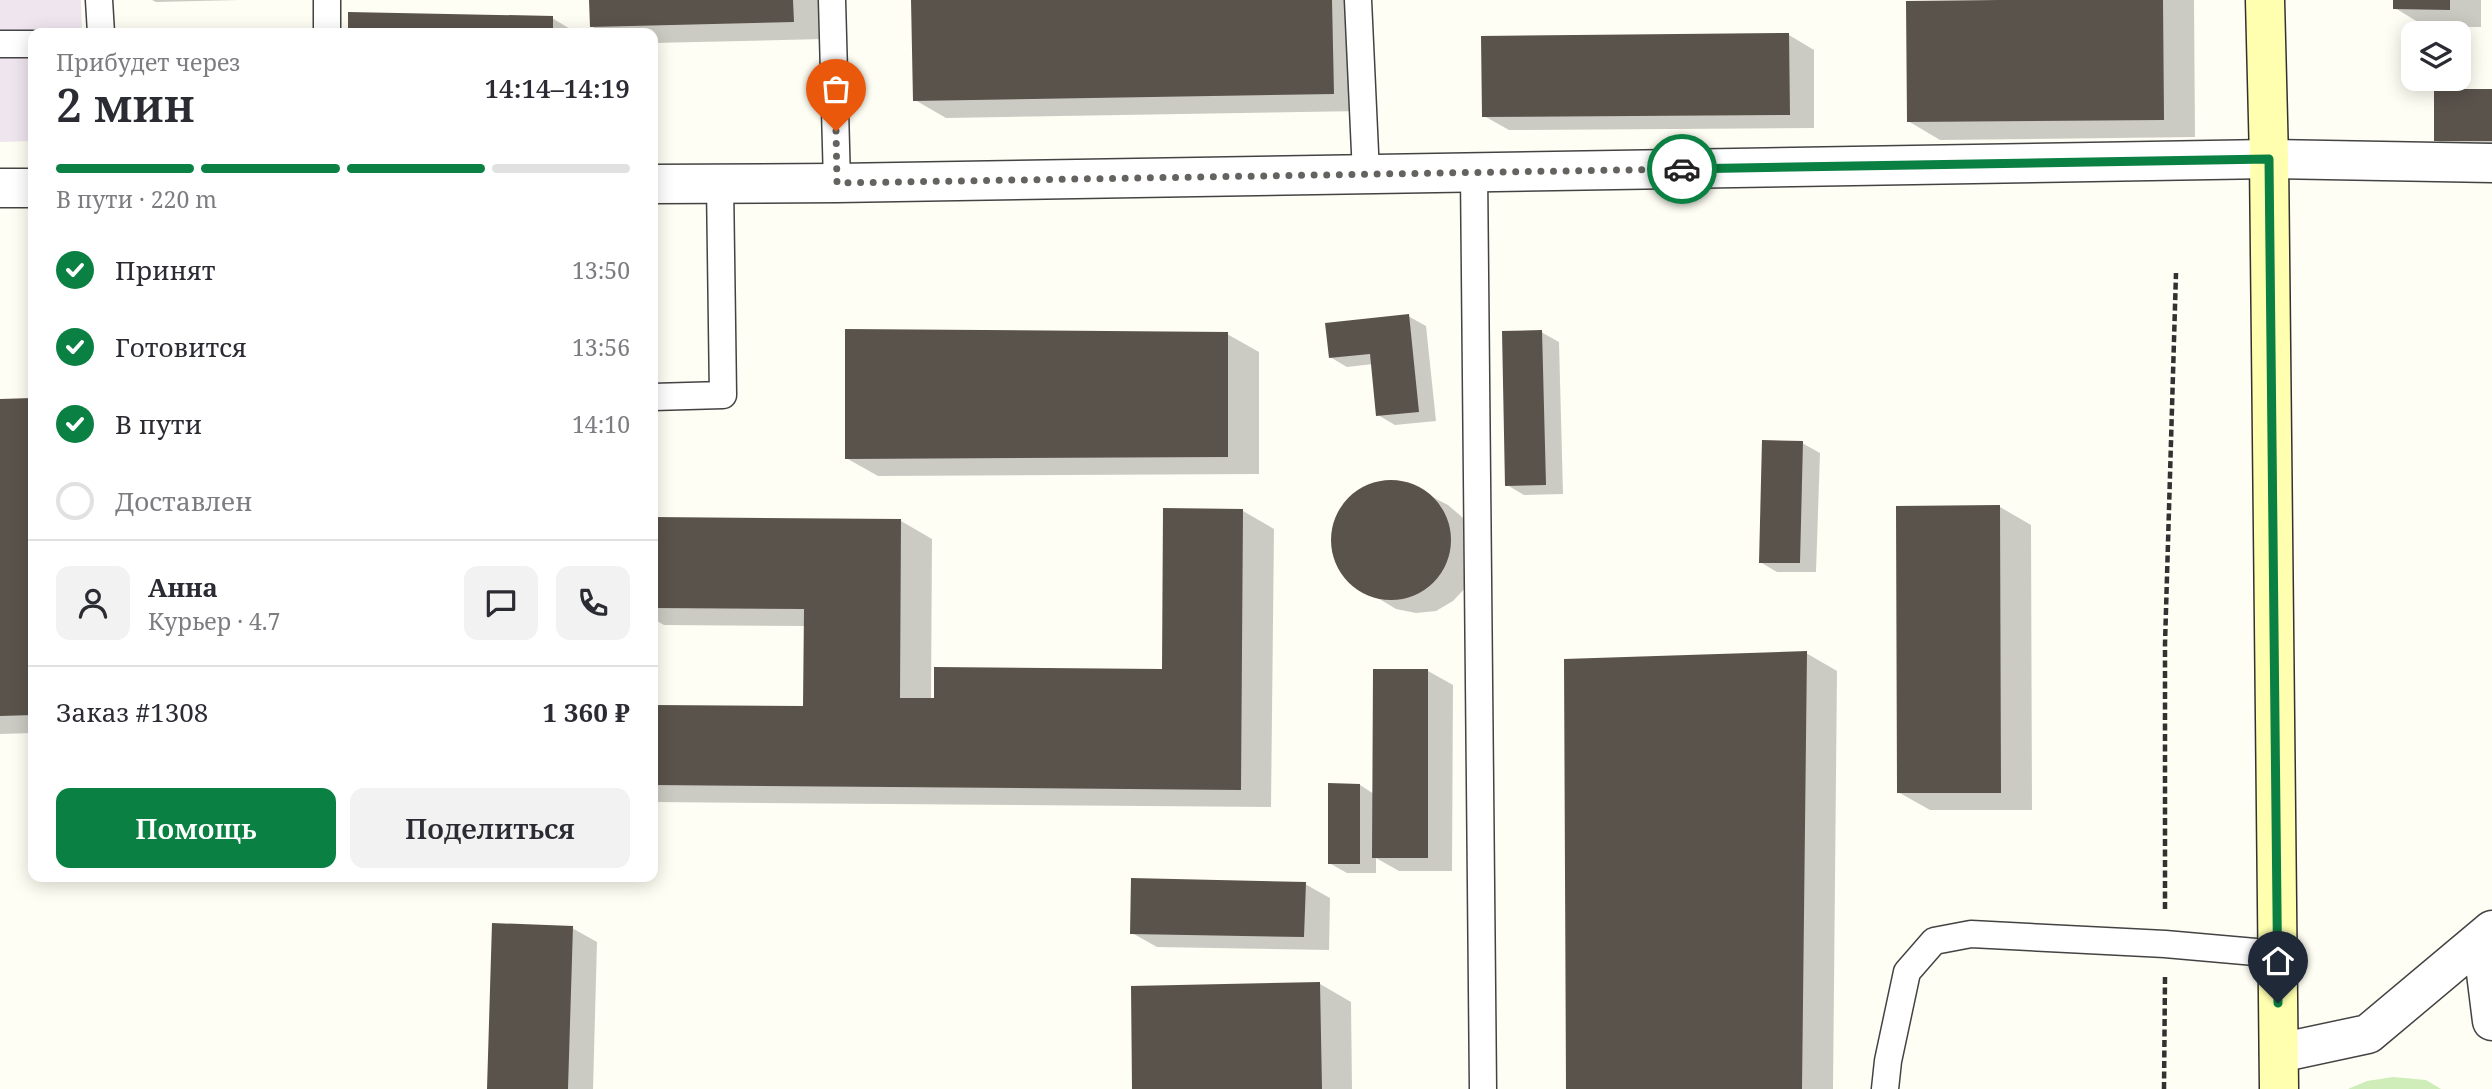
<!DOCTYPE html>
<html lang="ru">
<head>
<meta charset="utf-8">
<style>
	body { margin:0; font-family:"Noto Serif",serif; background:#f2f2f3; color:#2b2b33; height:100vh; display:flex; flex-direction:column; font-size:26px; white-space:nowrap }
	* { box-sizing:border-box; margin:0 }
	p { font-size:23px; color:#7c7c81 }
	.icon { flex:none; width:38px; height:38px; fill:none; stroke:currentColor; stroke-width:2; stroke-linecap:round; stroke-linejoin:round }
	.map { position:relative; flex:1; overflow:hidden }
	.sheet { position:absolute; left:28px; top:28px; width:630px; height:854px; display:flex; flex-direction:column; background:#fff; border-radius:14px; box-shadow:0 4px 18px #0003 }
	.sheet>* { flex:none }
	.controls { position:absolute; left:2401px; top:21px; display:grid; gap:14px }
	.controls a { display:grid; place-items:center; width:70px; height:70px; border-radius:14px; background:#fff; box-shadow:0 4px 18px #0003; font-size:35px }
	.pin { position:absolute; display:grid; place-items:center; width:60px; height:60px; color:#fff; margin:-72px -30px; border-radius:50% 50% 50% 0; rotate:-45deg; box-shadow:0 0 7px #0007 }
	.pin .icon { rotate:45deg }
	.courier { position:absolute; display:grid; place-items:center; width:70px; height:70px; margin:-35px; border:5px solid #0b8043; border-radius:50%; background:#fff; color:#222; box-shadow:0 2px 9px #0007 }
	.headline em { font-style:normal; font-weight:600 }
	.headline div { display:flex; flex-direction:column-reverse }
	.headline { display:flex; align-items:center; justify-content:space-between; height:119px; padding:0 28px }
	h1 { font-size:46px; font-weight:600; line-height:52px }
	.bar { display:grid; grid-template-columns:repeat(4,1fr); gap:10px 7px; align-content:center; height:84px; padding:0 28px }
	.bar i { height:9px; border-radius:5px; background:#e1e1e2 }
	.bar .current { background:#0b8043 }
	.bar p { grid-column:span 4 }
	.line { display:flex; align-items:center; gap:18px; padding:0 28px; border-top:2px solid #e1e1e2 }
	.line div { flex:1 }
	.round { display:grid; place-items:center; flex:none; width:74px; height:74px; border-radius:14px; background:#f2f2f3 }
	ol { padding:0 28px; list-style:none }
	li { display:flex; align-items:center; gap:21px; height:77px }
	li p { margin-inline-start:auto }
	li .icon { padding:7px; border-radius:50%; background:#0b8043; color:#fff; stroke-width:4 }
	li:last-child { color:#7c7c81 }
	li i { width:38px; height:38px; border:4px solid #e1e1e2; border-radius:50% }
	.primary-button { display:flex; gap:14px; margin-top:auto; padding:14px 28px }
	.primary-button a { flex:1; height:80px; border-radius:14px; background:#0b8043; color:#fff; font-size:28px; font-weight:600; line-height:80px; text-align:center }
	.primary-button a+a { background:#f2f2f3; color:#2b2b33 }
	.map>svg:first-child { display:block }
	.industrial { fill:#efe5ef }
	.green { fill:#ceedb9 }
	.shadow { fill:#0003 }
	.building { fill:#5a534c }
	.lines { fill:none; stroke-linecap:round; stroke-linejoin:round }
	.lane-casing { stroke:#434343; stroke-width:29 }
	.street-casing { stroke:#434343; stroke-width:41 }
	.secondary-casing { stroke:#323232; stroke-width:41 }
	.path { stroke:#323232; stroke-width:4.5; stroke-dasharray:7 3.5; stroke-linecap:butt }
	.lane { stroke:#fff; stroke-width:26 }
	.street { stroke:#fff; stroke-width:38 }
	.secondary { stroke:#ffffaf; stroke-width:38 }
	.done { stroke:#646360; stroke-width:7; stroke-dasharray:0 12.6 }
	.route { stroke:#0b8043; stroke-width:9 }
</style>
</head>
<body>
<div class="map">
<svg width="2492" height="1089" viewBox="0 0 2492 1089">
	<rect width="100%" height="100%" fill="#fffef4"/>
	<path class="industrial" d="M 0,0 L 81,0 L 82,33 L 33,33 L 33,141 L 0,142 Z"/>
	<path class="green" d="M 2393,1077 L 2426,1080 L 2441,1089 L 2348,1089 L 2367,1081 Z"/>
	<path class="shadow" d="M 152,0 L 240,0 L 156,2 Z
		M 591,0 L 823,0 L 824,39 L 653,43 L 653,33 L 604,33 L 591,26 Z
		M 913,0 L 1363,0 L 1365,111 L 946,118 L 915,100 Z
		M 2082,0 L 2194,0 L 2195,137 L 1940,140 L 1908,121 Z
		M 2395,0 L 2481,0 L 2481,27 L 2426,27 L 2395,8 Z
		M 349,14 L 552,18 L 577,33 L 349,33 Z
		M 1789,35 L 1814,50 L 1814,128 L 1509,130 L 1484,116 Z
		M 2492,91 L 2492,150 L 2453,150 L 2436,140 Z
		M 1408,316 L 1426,326 L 1436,421 L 1395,425 L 1378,415 L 1373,364 L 1347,367 L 1330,357 Z
		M 1541,332 L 1559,342 L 1563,494 L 1524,495 L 1507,485 Z
		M 1227,334 L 1259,352 L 1259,474 L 878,476 L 846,458 Z
		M 33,400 L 33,733 L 0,734 L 0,401 Z
		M 1802,443 L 1820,453 L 1816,572 L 1777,572 L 1760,562 Z
		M 1386,481 L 1405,483 L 1448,505 L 1462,517 L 1472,533 L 1467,586 L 1453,601 L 1436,611 L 1416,613 L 1396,609 L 1353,583 L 1340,568 L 1333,549 L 1334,528 L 1341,510 L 1353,496 L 1369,486 Z
		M 2000,507 L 2031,525 L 2032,810 L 1930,810 L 1898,792 Z
		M 1243,511 L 1274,529 L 1271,807 L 653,802 L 653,706 L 805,708 L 806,626 L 664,625 L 653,619 L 653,519 L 901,521 L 932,539 L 931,700 L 1163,671 Z
		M 1806,653 L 1837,671 L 1833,1089 L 1568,1089 Z
		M 1428,671 L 1453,685 L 1452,871 L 1399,871 L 1376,858 L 1376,873 L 1347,873 L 1329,863 L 1360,785 L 1374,794 Z
		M 1305,884 L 1330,898 L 1329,950 L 1157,947 L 1132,933 Z
		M 572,928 L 597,942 L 593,1089 L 489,1089 Z
		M 1320,984 L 1351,1002 L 1352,1089 L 1134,1089 Z"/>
	<path class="building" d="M 589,0 L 793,0 L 794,22 L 590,27 Z
		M 911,0 L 1332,0 L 1334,94 L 913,101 Z
		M 1998,0 L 2163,0 L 2164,120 L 1907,122 L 1906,1 Z
		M 2393,0 L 2450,0 L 2450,10 L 2393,9 Z
		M 348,12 L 553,16 L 553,33 L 348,33 Z
		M 1789,33 L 1790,115 L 1482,117 L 1481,36 Z
		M 2434,89 L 2492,89 L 2492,141 L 2434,141 Z
		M 1409,314 L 1419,412 L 1376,416 L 1370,354 L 1329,358 L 1325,323 Z
		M 845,329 L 1228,332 L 1228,457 L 845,459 Z
		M 1542,330 L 1546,485 L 1505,486 L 1502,331 Z
		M 33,398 L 33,715 L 0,716 L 0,399 Z
		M 1762,440 L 1803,441 L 1800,563 L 1759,563 Z
		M1331 540a60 60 0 1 1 120 0a60 60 0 1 1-120 0Z
		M 2000,505 L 2001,793 L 1897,793 L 1896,506 Z
		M 1163,508 L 1243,509 L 1241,790 L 653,785 L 653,705 L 803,706 L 804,609 L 653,608 L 653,517 L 901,519 L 900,698 L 934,698 L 934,667 L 1162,669 Z
		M 1807,651 L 1802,1089 L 1566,1089 L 1564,659 Z
		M 1373,669 L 1428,669 L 1428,858 L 1372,858 Z
		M 1328,783 L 1360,784 L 1360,864 L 1328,864 Z
		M 1131,878 L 1306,882 L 1304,937 L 1130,934 Z
		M 492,923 L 573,926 L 568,1089 L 487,1089 Z
		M 1320,982 L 1322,1089 L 1132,1089 L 1131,986 Z"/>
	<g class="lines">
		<g class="lane-casing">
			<path id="lane" d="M 99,0 L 101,33
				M 327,0 L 327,33
				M 832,0 L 837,183
				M 1358,0 L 1366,174
				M 0,44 L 33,44
				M 1474,172 L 1483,1089
				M 653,397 L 723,395 L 720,184
				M 1885,1089 L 1888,1061 L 1907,972 L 1934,941 L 1971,934 L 2165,944 L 2278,954"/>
		</g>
		<g class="street-casing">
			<path id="street" d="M 653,184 L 837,183 L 2269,159 L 2492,163
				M 0,188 L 33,188
				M 2482,941 L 2492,1021
				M 2279,1053 L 2368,1034 L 2492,930"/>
		</g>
		<g class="secondary-casing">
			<path id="secondary" d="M 2265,0 L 2269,159 L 2279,1089"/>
		</g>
		<path class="path" d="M 2165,909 L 2165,644 L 2176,273
			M 2164,1089 L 2165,977"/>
		<use href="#lane" class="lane"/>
		<use href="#street" class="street"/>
		<use href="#secondary" class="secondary"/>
	</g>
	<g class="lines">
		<path class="done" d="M 836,131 L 837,183 L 1682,169"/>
		<path class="route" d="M 1682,169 L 2269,159 L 2278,1003"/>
	</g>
</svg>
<div class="controls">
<a><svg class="icon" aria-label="layers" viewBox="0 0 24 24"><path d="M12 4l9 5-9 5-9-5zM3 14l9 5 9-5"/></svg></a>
</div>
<div class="pin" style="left:836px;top:131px;background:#ea580c"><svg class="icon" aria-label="bag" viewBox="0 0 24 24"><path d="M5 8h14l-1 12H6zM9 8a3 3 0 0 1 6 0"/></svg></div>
<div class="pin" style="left:2278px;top:1003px;background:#1f2937"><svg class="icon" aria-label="home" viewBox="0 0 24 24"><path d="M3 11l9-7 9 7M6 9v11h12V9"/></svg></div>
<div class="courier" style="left:1682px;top:169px"><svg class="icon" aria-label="car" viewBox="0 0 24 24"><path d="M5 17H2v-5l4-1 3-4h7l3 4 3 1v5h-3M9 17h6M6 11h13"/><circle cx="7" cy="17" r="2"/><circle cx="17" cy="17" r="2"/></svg></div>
<section class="sheet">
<div class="headline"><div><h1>2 мин</h1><p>Прибудет через</p></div><em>14:14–14:19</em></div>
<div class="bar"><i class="current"></i><i class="current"></i><i class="current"></i><i></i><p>В пути · 220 m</p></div>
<ol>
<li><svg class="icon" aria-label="check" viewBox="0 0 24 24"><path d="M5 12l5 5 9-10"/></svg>Принят<p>13:50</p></li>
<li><svg class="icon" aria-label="check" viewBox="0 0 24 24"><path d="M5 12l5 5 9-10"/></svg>Готовится<p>13:56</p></li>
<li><svg class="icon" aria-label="check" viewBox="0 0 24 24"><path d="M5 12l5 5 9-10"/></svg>В пути<p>14:10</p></li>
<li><i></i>Доставлен</li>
</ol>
<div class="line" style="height:126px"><a class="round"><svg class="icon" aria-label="person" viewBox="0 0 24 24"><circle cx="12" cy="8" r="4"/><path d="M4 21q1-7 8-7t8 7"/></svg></a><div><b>Анна</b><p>Курьер · 4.7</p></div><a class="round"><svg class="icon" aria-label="chat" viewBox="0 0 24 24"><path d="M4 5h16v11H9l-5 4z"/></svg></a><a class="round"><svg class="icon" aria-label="phone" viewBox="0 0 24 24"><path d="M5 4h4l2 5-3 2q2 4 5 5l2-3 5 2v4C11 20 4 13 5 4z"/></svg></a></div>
<div class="line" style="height:91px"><div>Заказ #1308</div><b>1 360 ₽</b></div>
<div class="primary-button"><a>Помощь</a><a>Поделиться</a></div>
</section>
</div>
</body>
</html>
